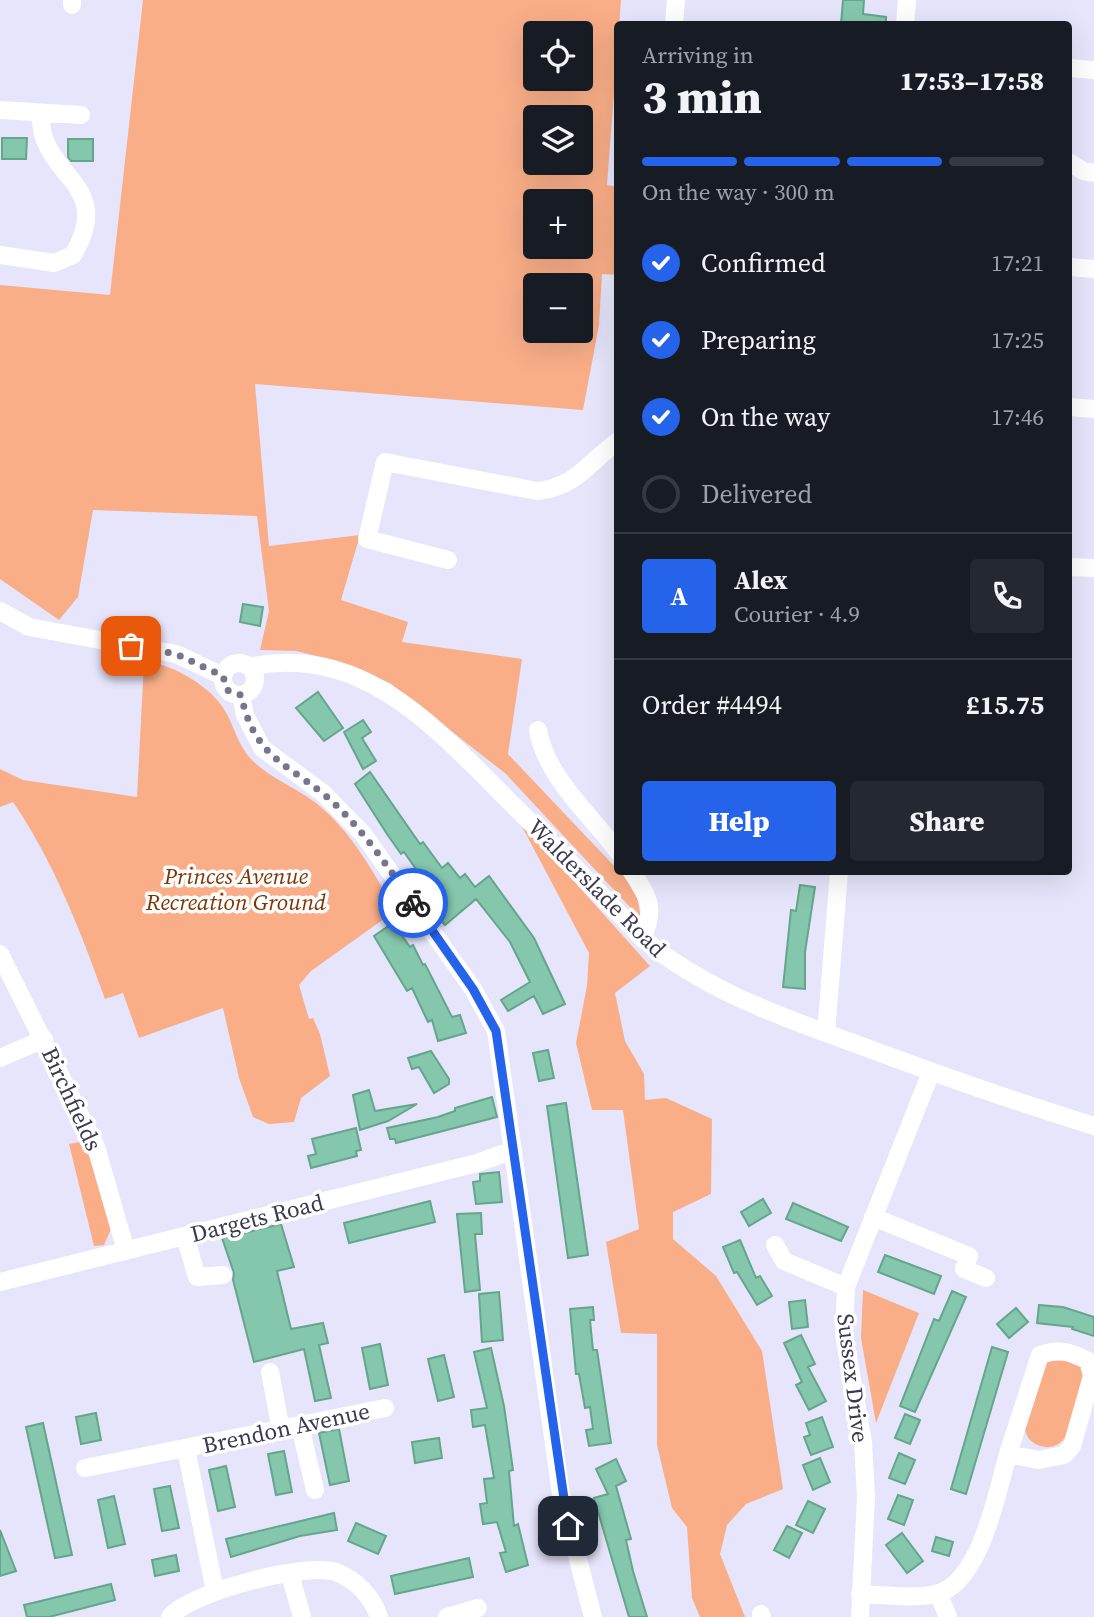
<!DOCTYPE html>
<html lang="en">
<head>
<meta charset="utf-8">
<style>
	body { margin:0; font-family:"Source Serif 4",serif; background:#242831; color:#f1f3f6; height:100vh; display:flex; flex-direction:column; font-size:26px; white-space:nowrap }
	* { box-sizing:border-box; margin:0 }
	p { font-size:23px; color:#9ea1a6 }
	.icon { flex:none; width:38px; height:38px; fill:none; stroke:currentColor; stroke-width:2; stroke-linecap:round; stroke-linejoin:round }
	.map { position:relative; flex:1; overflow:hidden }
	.side { position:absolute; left:614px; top:21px; width:458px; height:854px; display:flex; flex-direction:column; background:#171b24; border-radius:7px; box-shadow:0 7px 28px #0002 }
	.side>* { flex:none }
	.controls { position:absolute; left:523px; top:21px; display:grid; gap:14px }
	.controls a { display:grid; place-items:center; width:70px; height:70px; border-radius:7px; background:#171b24; box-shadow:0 7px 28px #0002; font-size:35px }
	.pin { position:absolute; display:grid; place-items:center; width:60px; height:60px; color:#fff; margin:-30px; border-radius:14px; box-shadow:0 4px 10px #0006 }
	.courier { position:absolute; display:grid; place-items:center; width:70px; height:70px; margin:-35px; border:5px solid #2563eb; border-radius:50%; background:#fff; color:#222; box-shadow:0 2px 9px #0007 }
	.overview em { font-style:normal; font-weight:800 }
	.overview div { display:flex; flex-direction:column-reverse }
	.overview { display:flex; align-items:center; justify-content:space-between; height:119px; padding:0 28px }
	h1 { font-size:46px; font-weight:800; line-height:52px }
	.bar { display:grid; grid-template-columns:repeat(4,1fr); gap:10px 7px; align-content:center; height:84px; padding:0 28px }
	.bar i { height:9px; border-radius:5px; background:#363941 }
	.bar .on { background:#2563eb }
	.bar p { grid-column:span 4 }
	.line { display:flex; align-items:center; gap:18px; padding:0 28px; border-top:2px solid #363941 }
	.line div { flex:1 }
	.round { display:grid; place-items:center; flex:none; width:74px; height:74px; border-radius:7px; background:#242831 }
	ol { padding:0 28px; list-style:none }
	li { display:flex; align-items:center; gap:21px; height:77px }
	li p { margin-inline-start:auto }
	li .icon { padding:7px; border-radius:50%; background:#2563eb; color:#fff; stroke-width:4 }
	li:last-child { color:#9ea1a6 }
	li i { width:38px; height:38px; border:4px solid #363941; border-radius:50% }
	.primary-button { display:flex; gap:14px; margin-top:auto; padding:14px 28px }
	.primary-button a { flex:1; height:80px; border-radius:7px; background:#2563eb; color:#fff; font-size:28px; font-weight:800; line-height:80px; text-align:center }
	.primary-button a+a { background:#242831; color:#f1f3f6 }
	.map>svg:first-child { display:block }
	.green { fill:#f9ae88; fill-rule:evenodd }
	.building { fill:#85c7ad; stroke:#64a58c; stroke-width:2 }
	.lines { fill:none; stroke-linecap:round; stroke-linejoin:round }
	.minor { stroke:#fff; stroke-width:18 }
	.done { stroke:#76758b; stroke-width:7; stroke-dasharray:0 12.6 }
	.route { stroke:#2563eb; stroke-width:9 }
	.labels { text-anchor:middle; stroke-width:7; stroke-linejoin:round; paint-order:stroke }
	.park-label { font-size:23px; font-style:italic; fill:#7c3503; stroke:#fff }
	.street-label { font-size:23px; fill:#3a394f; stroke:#fff }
</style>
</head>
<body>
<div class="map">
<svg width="1094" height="1617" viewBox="0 0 1094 1617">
	<rect width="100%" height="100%" fill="#e6e5fb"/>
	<path class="green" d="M 143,0 L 621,0 L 607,185 L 618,187 L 618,275 L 602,274 L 599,325 L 583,410 L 255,384 L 269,546 L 360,535 L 341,600 L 408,622 L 402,642 L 522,659 L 508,754 L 636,889 L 641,919 L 506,774 L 390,683 L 325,658 L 296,651 L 260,650 L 269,611 L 257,516 L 93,510 L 78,597 L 59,620 L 0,579 L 0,285 L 110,295 ZM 536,33 L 581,33 L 581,79 L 536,79 ZM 536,117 L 581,117 L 581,163 L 536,163 ZM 536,201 L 581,201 L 581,247 L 536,247 ZM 536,285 L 581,285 L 581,331 L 536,331 Z
		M 144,662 C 168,662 202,682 218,701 C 231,715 235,738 246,753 C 263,776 294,786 316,803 C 351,831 374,872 395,911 L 311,971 L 299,985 L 309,1019 L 313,1018 L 320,1034 L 330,1076 L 301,1098 L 294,1122 L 269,1124 L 253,1117 L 239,1078 L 223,1008 L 139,1038 L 123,993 L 105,999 C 80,930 54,862 13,802 L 0,807 L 0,769 L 23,780 L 137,797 Z
		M 518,819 L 650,966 L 615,993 L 625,1041 L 644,1074 L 645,1100 L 666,1098 L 712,1119 L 711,1194 L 673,1212 L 673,1239 L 716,1276 L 762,1351 L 783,1489 L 746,1504 L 727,1525 L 720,1554 L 745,1617 L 700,1617 L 692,1598 L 687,1527 L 672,1508 L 657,1445 L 657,1334 L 621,1333 L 606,1242 L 639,1229 L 623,1110 L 592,1110 L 576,1043 L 587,986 L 589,953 Z
		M 85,1141 L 111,1229 L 104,1245 L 94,1246 L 69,1144 Z
		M 863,1290 L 919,1313 L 876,1423 L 861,1338 Z
		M 1075,1358 L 1087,1375 C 1080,1398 1074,1456 1040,1446 C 1029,1442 1026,1436 1024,1425 L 1046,1359 Z"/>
	<path class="building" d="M 843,0 L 864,0 L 863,14 L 886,17 L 886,24 L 841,24 Z
		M 2,138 L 27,138 L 26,159 L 2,159 Z
		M 68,139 L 93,139 L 93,161 L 71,161 L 68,157 Z
		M 243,604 L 263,607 L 260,626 L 240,622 Z
		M 318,692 L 343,728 L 324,741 L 296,708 Z
		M 363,720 L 371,732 L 362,738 L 376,761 L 363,769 L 344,732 Z
		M 370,772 L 420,844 L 423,842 L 442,868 L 448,863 L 460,878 L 465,874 L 475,887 L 489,876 L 534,938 L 565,1004 L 543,1014 L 534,996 L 508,1011 L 501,1000 L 530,982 L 510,942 L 476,899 L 445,925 L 435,914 L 443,908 L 404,852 L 401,854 L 387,834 L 355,784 Z
		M 800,885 L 815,887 L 805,952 L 805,989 L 783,987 L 791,910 L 796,911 Z
		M 393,923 L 410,947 L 413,945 L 423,965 L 425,964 L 452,1017 L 460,1015 L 466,1033 L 438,1041 L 432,1020 L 428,1022 L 412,988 L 407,991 L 374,936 Z
		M 548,1050 L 554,1078 L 539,1081 L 533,1053 Z
		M 431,1051 L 449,1079 L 449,1084 L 434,1093 L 419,1067 L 412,1069 L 408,1058 Z
		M 369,1090 L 375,1111 L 417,1104 L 388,1121 L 360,1130 L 353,1095 Z
		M 492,1097 L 497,1117 L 408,1140 L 396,1143 L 395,1139 L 390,1139 L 387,1128 L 438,1117 L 455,1111 L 455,1108 Z
		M 566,1103 L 588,1255 L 568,1258 L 547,1106 Z
		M 356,1128 L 361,1150 L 356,1151 L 357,1156 L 311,1168 L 308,1156 L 316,1154 L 312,1139 Z
		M 499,1172 L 502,1202 L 476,1204 L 473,1182 L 480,1181 L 480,1174 Z
		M 763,1199 L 771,1213 L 749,1226 L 741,1212 Z
		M 430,1201 L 435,1222 L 349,1243 L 344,1223 Z
		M 793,1203 L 848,1227 L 841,1241 L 786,1219 Z
		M 481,1213 L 482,1234 L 475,1234 L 480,1290 L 465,1292 L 457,1214 Z
		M 281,1224 L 294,1267 L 277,1271 L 291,1329 L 323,1323 L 328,1343 L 319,1345 L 331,1398 L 315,1401 L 304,1349 L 254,1362 L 233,1280 L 234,1273 L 222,1238 Z
		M 740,1240 L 756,1278 L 760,1276 L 772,1296 L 757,1305 L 737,1272 L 734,1273 L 723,1247 Z
		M 885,1255 L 941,1276 L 934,1294 L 878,1272 Z
		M 952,1291 L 966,1297 L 915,1412 L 900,1406 L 934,1319 L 939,1321 Z
		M 499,1292 L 503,1340 L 482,1342 L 479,1294 Z
		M 805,1300 L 808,1327 L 792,1329 L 789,1302 Z
		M 1039,1305 L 1063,1307 L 1094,1317 L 1094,1336 L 1072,1329 L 1073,1327 L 1037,1323 Z
		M 593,1307 L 594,1320 L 590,1320 L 593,1350 L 597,1350 L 611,1443 L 589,1446 L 586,1430 L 593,1429 L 590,1407 L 585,1408 L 579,1374 L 576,1374 L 570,1309 Z
		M 1016,1308 L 1028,1322 L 1009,1338 L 997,1324 Z
		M 801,1335 L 815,1364 L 808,1367 L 826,1401 L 809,1410 L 796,1385 L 802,1382 L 784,1343 Z
		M 380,1344 L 388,1385 L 370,1389 L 362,1348 Z
		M 992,1347 L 1008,1352 L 966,1494 L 951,1489 Z
		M 491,1348 L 504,1406 L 513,1470 L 509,1471 L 514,1526 L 518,1524 L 528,1565 L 506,1572 L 500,1553 L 506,1552 L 497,1522 L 483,1524 L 480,1504 L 487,1503 L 484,1479 L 494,1478 L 485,1425 L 473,1427 L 471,1410 L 487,1408 L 474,1352 Z
		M 444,1355 L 454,1397 L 438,1401 L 428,1359 Z
		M 96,1413 L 101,1440 L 81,1444 L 76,1417 Z
		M 905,1414 L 920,1420 L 910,1444 L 895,1438 Z
		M 822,1417 L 833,1447 L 811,1455 L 804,1437 L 810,1435 L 806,1423 Z
		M 43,1423 L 72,1555 L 55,1558 L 26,1427 Z
		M 339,1429 L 349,1481 L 330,1485 L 319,1433 Z
		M 439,1438 L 442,1458 L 415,1463 L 412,1442 Z
		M 284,1451 L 292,1492 L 276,1495 L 268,1454 Z
		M 899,1453 L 915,1460 L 905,1484 L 889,1478 Z
		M 820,1458 L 830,1482 L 813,1490 L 803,1465 Z
		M 616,1459 L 626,1481 L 616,1486 L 631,1539 L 626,1540 L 633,1571 L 647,1617 L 629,1617 L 594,1498 L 608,1494 L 596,1469 Z
		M 226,1466 L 235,1507 L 218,1511 L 209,1470 Z
		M 170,1486 L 179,1528 L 162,1531 L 154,1489 Z
		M 898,1495 L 913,1500 L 904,1525 L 888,1519 Z
		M 114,1496 L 125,1544 L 108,1548 L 98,1500 Z
		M 808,1501 L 825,1509 L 813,1533 L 796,1525 Z
		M 334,1513 L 337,1530 L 300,1536 L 231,1557 L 226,1539 Z
		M 356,1523 L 386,1536 L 378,1554 L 348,1541 Z
		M 787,1526 L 802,1533 L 789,1558 L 774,1550 Z
		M 0,1530 L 16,1571 L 0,1576 Z
		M 902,1533 L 923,1561 L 907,1573 L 886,1545 Z
		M 936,1537 L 953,1542 L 949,1556 L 932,1551 Z
		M 176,1555 L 179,1571 L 155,1576 L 152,1560 Z
		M 469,1558 L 473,1577 L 395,1594 L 391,1576 Z
		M 111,1584 L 115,1600 L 49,1617 L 27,1617 L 24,1605 Z"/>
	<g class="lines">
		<path class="minor" d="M 72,5 L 72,0
			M 674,24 L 676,0
			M 905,24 L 907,0
			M 1069,68 L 1094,70
			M 0,110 L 81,115
			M 1069,162 L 1083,171 L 1094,173
			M 0,255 L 54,263 L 73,255 C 117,181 37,177 41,113
			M 1069,267 L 1094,269
			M 1069,407 L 1094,409
			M 448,560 L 367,539 L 385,462 L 537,491 C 576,487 588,463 618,441
			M 1069,567 L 1094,568
			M 0,611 L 29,627 L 176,654 L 223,676
			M223 679a16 16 0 1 1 32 0a16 16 0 1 1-32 0Z
			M 249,667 C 362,642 437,729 509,801 C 555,846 599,892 642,938 C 708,993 788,1019 867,1048 C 942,1076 1017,1102 1094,1126
			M 241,695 L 245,715 L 262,748 L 323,793 L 363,834 L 473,989 L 496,1031 L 561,1494 L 593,1617
			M 538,730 C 546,777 590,814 618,852
			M 632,872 C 649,898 656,909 642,938
			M 0,954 L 96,1147 L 126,1251
			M 826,1033 L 839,872
			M 0,1058 L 44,1039
			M 873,1217 L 969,1256 L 964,1269 L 986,1278
			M 185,1236 L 197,1277 L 223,1275
			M 775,1245 L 784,1261 L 846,1287
			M 0,1282 L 477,1163 L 513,1150
			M 270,1372 L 281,1430
			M 300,1426 L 315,1490
			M 186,1449 L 215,1591
			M 85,1468 L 385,1408
			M 290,1574 L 302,1617
			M 938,1593 L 948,1617
			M 860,1594 C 884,1595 913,1599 936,1594 C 981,1583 997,1492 1008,1454 L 1039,1460 L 1064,1455 L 1072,1446 L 1092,1376 L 1088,1361 C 1071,1352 1060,1348 1040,1355 L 1008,1454
			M 761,1614 L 762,1617
			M 170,1617 C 190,1592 306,1562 336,1572 C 357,1580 372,1597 379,1617
			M 447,1617 L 478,1608
			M 860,1617 L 866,1497 L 863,1442 L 844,1334 L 846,1287 L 931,1072"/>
	</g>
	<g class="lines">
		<path class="done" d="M 131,646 L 176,654 L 223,676 L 227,690 L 241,695 C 256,765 295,764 340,809 C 368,837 390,870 413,903"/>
		<path class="route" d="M 413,903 L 473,989 L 496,1031 L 568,1526"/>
	</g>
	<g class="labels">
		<g class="park-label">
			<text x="236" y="884">Princes Avenue<tspan x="236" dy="26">Recreation Ground</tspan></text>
		</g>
		<g class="street-label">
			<text transform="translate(597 888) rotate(45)" y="8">Walderslade Road</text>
			<text transform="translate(72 1099) rotate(65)" y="8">Birchfields</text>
			<text transform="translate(257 1218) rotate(-14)" y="8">Dargets Road</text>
			<text transform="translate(853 1378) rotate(83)" y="8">Sussex Drive</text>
			<text transform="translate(286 1428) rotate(-12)" y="8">Brendon Avenue</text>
		</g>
	</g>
</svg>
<div class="controls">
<a><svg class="icon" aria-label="locate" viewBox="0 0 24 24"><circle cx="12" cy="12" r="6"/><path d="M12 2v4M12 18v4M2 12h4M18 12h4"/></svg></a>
<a><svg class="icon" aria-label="layers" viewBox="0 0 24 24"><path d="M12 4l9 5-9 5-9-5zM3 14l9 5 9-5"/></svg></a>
<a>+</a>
<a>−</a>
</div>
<div class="pin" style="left:131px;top:646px;background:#ea580c"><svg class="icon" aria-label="bag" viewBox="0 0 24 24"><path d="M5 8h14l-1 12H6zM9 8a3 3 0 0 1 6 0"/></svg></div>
<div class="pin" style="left:568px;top:1526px;background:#1f2937"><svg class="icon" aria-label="home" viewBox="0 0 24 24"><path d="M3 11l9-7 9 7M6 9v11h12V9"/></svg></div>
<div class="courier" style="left:413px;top:903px"><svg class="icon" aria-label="bike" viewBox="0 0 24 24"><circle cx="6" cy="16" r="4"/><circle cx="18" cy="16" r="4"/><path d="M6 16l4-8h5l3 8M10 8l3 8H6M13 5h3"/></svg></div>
<section class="side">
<div class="overview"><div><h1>3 min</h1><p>Arriving in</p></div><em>17:53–17:58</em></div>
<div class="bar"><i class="on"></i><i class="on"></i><i class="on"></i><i></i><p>On the way · 300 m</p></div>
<ol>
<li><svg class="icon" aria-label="check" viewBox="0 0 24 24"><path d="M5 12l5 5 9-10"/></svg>Confirmed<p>17:21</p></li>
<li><svg class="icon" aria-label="check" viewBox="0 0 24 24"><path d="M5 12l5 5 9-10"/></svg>Preparing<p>17:25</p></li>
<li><svg class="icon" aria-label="check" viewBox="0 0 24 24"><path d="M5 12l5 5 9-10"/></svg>On the way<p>17:46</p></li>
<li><i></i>Delivered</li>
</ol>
<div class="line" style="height:126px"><b class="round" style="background:#2563eb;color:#fff">A</b><div><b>Alex</b><p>Courier · 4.9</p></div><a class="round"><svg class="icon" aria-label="phone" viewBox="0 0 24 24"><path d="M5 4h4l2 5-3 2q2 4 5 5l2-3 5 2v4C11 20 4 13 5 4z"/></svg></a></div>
<div class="line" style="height:91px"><div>Order #4494</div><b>£15.75</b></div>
<div class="primary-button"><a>Help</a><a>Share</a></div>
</section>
</div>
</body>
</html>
